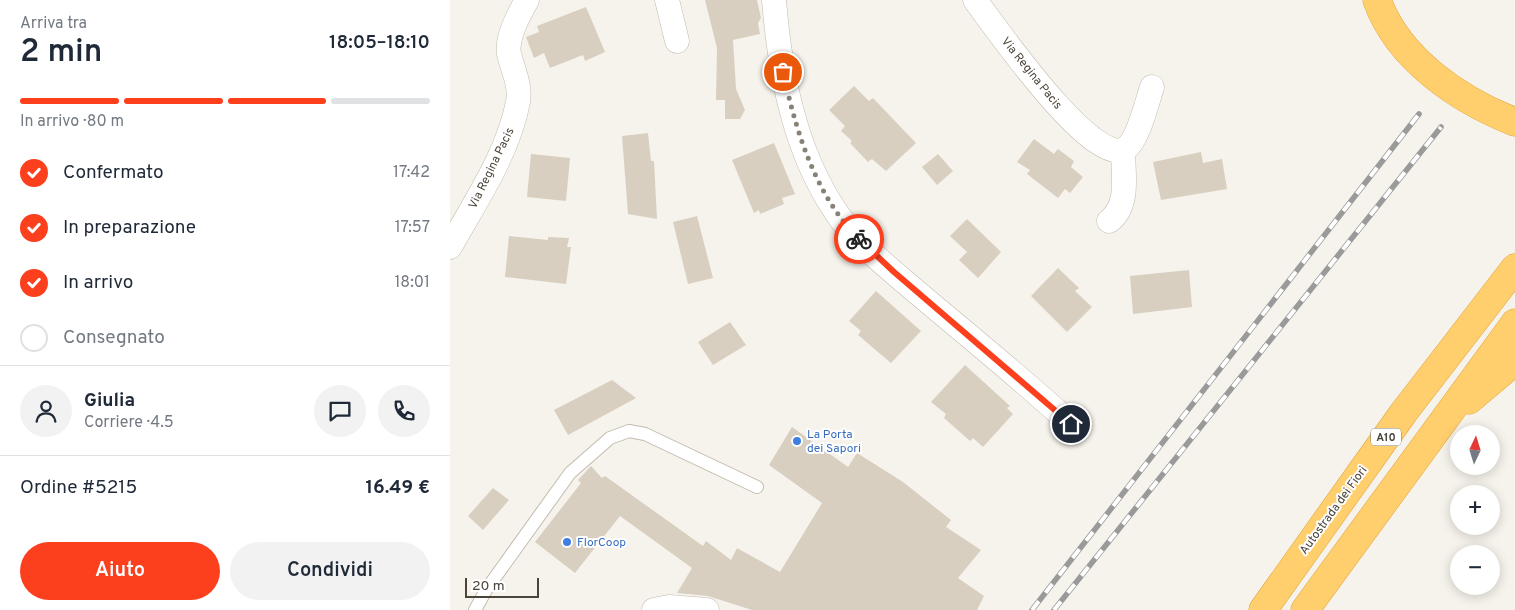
<!DOCTYPE html>
<html lang="it">
<head>
<meta charset="utf-8">
<style>
	body { margin:0; font-family:Overpass,sans-serif; background:#f2f2f3; color:#1f2937; height:100vh; display:flex; flex-direction:column; font-size:19px; white-space:nowrap }
	* { box-sizing:border-box; margin:0 }
	p { font-size:16px; color:#747a83 }
	.icon { flex:none; width:28px; height:28px; fill:none; stroke:currentColor; stroke-width:2; stroke-linecap:round; stroke-linejoin:round }
	.map { position:relative; flex:1; overflow:hidden }
	.side { display:flex; flex-direction:column; background:#fff; width:450px }
	.side>* { flex:none }
	.needle { width:32px; rotate:4deg }
	.buttons { position:absolute; left:1000px; top:425px; display:grid; gap:10px }
	.buttons a { display:grid; place-items:center; width:50px; height:50px; border-radius:50%; background:#fff; box-shadow:0 2px 12px #0003; font-size:25px }
	.scale { position:absolute; left:15px; bottom:12px; width:74px; box-sizing:border-box; padding-left:5px; border:2px solid #4b4439; border-top:0; font-size:14px; line-height:18px; white-space:nowrap; color:#4b4439; -webkit-text-stroke:4px #fff; paint-order:stroke }
	.pin { position:absolute; display:grid; place-items:center; width:42px; height:42px; color:#fff; margin:-21px; border:2px solid #fff; border-radius:50%; box-shadow:0 1px 5px #0007 }
	.courier { position:absolute; display:grid; place-items:center; width:50px; height:50px; margin:-25px; border:4px solid #fc3f1d; border-radius:50%; background:#fff; color:#222; box-shadow:0 1px 6px #0007 }
	.headline em { font-style:normal; font-weight:600 }
	.headline div { display:flex; flex-direction:column-reverse }
	.headline { display:flex; align-items:center; justify-content:space-between; height:85px; padding:0 20px }
	h1 { font-size:32px; font-weight:600; line-height:38px }
	.bar { display:grid; grid-template-columns:repeat(4,1fr); gap:8px 5px; align-content:center; height:60px; padding:0 20px }
	.bar i { height:6px; border-radius:4px; background:#e0e1e3 }
	.bar .current { background:#fc3f1d }
	.bar p { grid-column:span 4 }
	.line { display:flex; align-items:center; gap:12px; padding:0 20px; border-top:1px solid #e0e1e3 }
	.line div { flex:1 }
	.round { display:grid; place-items:center; flex:none; width:52px; height:52px; border-radius:26px; background:#f2f2f3 }
	ol { padding:0 20px; list-style:none }
	li { display:flex; align-items:center; gap:15px; height:55px }
	li p { margin-inline-start:auto }
	li .icon { padding:5px; border-radius:50%; background:#fc3f1d; color:#fff; stroke-width:4 }
	li:last-child { color:#747a83 }
	li i { width:28px; height:28px; border:2px solid #e0e1e3; border-radius:50% }
	.cta { display:flex; gap:10px; margin-top:auto; padding:10px 20px }
	.cta a { flex:1; height:58px; border-radius:30px; background:#fc3f1d; color:#fff; font-size:20px; font-weight:600; line-height:58px; text-align:center }
	.cta a+a { background:#f2f2f3; color:#1f2937 }
	main { display:flex; flex:1; min-height:0 }
	.map>svg:first-child { display:block }
	.building { fill:#d8cfc1 }
	.lines { fill:none; stroke-linecap:round; stroke-linejoin:round }
	.service-casing { stroke:#c2bbae; stroke-width:14 }
	.minor-casing { stroke:#c2bbae; stroke-width:25 }
	.motorway-casing { stroke:#e0a43c; stroke-width:29 }
	.service { stroke:#fff; stroke-width:12 }
	.minor { stroke:#fff; stroke-width:24 }
	.motorway { stroke:#ffcf6e; stroke-width:28 }
	.rail-casing { stroke:#9a9a9a; stroke-width:5.5 }
	.rail { stroke:#fff; stroke-width:4; stroke-dasharray:11; stroke-linecap:butt }
	.done { stroke:#878178; stroke-width:5; stroke-dasharray:0 9 }
	.route { stroke:#fc3f1d; stroke-width:6 }
	.shop-dot { fill:#3f7fe0; stroke:#fff; stroke-width:2 }
	.labels { text-anchor:middle; stroke-width:4; stroke-linejoin:round; paint-order:stroke }
	.shield { fill:#fff; stroke:#817c74; stroke-width:1 }
	.shield-label { font-size:11px; font-weight:bold; fill:#4b4439 }
	.street-label { font-size:12px; fill:#4b4439; stroke:#fff }
	.shop-label { font-size:12px; fill:#366cbe; stroke:#fff; text-anchor:start }
</style>
</head>
<body>
<main>
<section class="side">
<div class="headline"><div><h1>2 min</h1><p>Arriva tra</p></div><em>18:05–18:10</em></div>
<div class="bar"><i class="current"></i><i class="current"></i><i class="current"></i><i></i><p>In arrivo · 80 m</p></div>
<ol>
<li><svg class="icon" aria-label="check" viewBox="0 0 24 24"><path d="M5 12l5 5 9-10"/></svg>Confermato<p>17:42</p></li>
<li><svg class="icon" aria-label="check" viewBox="0 0 24 24"><path d="M5 12l5 5 9-10"/></svg>In preparazione<p>17:57</p></li>
<li><svg class="icon" aria-label="check" viewBox="0 0 24 24"><path d="M5 12l5 5 9-10"/></svg>In arrivo<p>18:01</p></li>
<li><i></i>Consegnato</li>
</ol>
<div class="line" style="height:90px"><a class="round"><svg class="icon" aria-label="person" viewBox="0 0 24 24"><circle cx="12" cy="8" r="4"/><path d="M4 21q1-7 8-7t8 7"/></svg></a><div><b>Giulia</b><p>Corriere · 4.5</p></div><a class="round"><svg class="icon" aria-label="chat" viewBox="0 0 24 24"><path d="M4 5h16v11H9l-5 4z"/></svg></a><a class="round"><svg class="icon" aria-label="phone" viewBox="0 0 24 24"><path d="M5 4h4l2 5-3 2q2 4 5 5l2-3 5 2v4C11 20 4 13 5 4z"/></svg></a></div>
<div class="line" style="height:65px"><div>Ordine #5215</div><b>16.49 €</b></div>
<div class="cta"><a>Aiuto</a><a>Condividi</a></div>
</section>
<div class="map">
<svg width="1065" height="610" viewBox="0 0 1065 610">
	<rect width="100%" height="100%" fill="#f6f3ec"/>
	<path class="building" d="M 255,0 L 307,0 L 311,18 L 308,23 L 310,34 L 283,40 L 286,89 L 295,110 L 290,119 L 275,119 L 275,100 L 266,100 L 267,48 Z
		M 136,7 L 155,52 L 135,61 L 133,55 L 100,68 L 94,53 L 84,58 L 76,37 L 89,32 L 87,26 Z
		M 404,86 L 419,101 L 423,98 L 466,143 L 436,171 L 422,159 L 418,162 L 400,143 L 402,141 L 391,131 L 395,126 L 379,110 Z
		M 198,133 L 201,161 L 204,161 L 207,219 L 178,214 L 172,136 Z
		M 584,139 L 604,154 L 608,149 L 624,161 L 621,167 L 633,177 L 620,193 L 615,189 L 608,198 L 577,174 L 580,170 L 567,162 Z
		M 324,143 L 345,194 L 332,198 L 334,204 L 310,214 L 309,210 L 304,213 L 282,160 Z
		M 751,152 L 753,163 L 772,159 L 777,189 L 711,200 L 703,162 Z
		M 81,154 L 120,158 L 116,201 L 77,197 Z
		M 488,154 L 503,171 L 487,185 L 472,167 Z
		M 247,216 L 263,278 L 238,284 L 223,222 Z
		M 517,219 L 551,252 L 528,278 L 509,260 L 517,252 L 500,236 Z
		M 59,236 L 98,240 L 98,237 L 119,238 L 117,247 L 121,247 L 116,284 L 55,277 Z
		M 608,268 L 629,288 L 625,291 L 642,307 L 617,332 L 581,296 Z
		M 739,270 L 742,307 L 683,314 L 680,276 Z
		M 426,291 L 471,331 L 441,363 L 408,335 L 411,331 L 399,321 Z
		M 280,322 L 296,345 L 263,365 L 248,342 Z
		M 515,365 L 560,406 L 557,408 L 563,414 L 533,447 L 523,438 L 520,441 L 494,418 L 496,414 L 481,402 Z
		M 162,380 L 186,398 L 118,435 L 104,410 Z
		M 342,427 L 398,467 L 407,453 L 453,482 L 501,520 L 496,527 L 531,550 L 508,578 L 534,596 L 527,610 L 302,610 L 258,596 L 227,593 L 242,568 L 170,516 L 125,573 L 85,542 L 131,483 L 128,480 L 141,466 L 152,478 L 155,476 L 253,546 L 256,541 L 281,560 L 287,548 L 330,572 L 372,503 L 319,465 Z
		M 43,488 L 59,500 L 33,530 L 18,516 Z"/>
	<g class="lines">
		<g class="service-casing">
			<path id="service" d="M 25,610 L 36,590 L 120,473 L 160,438 L 179,431 L 195,434 L 307,487"/>
		</g>
		<g class="minor-casing">
			<path id="minor" d="M 217,0 L 227,41
				M 324,0 C 330,73 344,150 386,212 C 407,244 440,269 469,294 C 520,337 572,379 621,424
				M 525,0 C 544,25 642,167 675,149 C 688,141 697,102 702,87
				M 659,221 C 680,206 673,173 673,150
				M 0,247 C 25,202 58,154 68,102 C 71,86 63,70 59,54 C 56,38 69,14 77,0
				M 204,610 L 219,607 L 257,610"/>
		</g>
		<g class="motorway-casing">
			<path id="motorway" d="M 927,0 C 948,59 1009,100 1065,122
				M 1019,400 L 1065,361
				M 813,610 L 954,412 L 1065,268
				M 855,610 L 1065,323"/>
		</g>
		<use href="#service" class="service"/>
		<use href="#minor" class="minor"/>
		<use href="#motorway" class="motorway"/>
		<g class="rail-casing">
			<path id="rail" d="M 582,610 L 969,114
				M 604,610 L 991,127"/>
		</g>
		<use href="#rail" class="rail"/>
	</g>
	<g class="lines">
		<path class="done" d="M 333,72 C 346,131 365,195 409,239"/>
		<path class="route" d="M 409,239 L 444,272 L 621,424"/>
	</g>
	<g class="shop-dot">
		<circle cx="347" cy="441" r="5"/>
		<circle cx="117" cy="542" r="5"/>
	</g>
	<g class="labels">
		<rect class="shield" x="921" y="428.5" width="30" height="17" rx="4"/>
		<g class="shield-label">
			<text x="936" y="441">A10</text>
		</g>
		<g class="street-label">
			<text transform="translate(582 73) rotate(51)" y="4">Via Regina Pacis</text>
			<text transform="translate(41 168) rotate(-64)" y="4">Via Regina Pacis</text>
			<text transform="translate(883 510) rotate(-54)" y="4">Autostrada dei Fiori</text>
		</g>
		<g class="shop-label">
			<text x="357" y="438">La Porta<tspan x="357" dy="14">dei Sapori</tspan></text>
			<text x="127" y="546">FlorCoop</text>
		</g>
	</g>
</svg>
<div class="buttons">
<a><svg class="needle" viewBox="-14 -14 28 28"><path d="M0-13l5 13h-10z" fill="#e53935"/><path d="M0 13l5-13h-10z" fill="#747a83"/></svg></a>
<a>+</a>
<a>−</a>
</div>
<div class="scale">20 m</div>
<div class="pin" style="left:333px;top:72px;background:#ea580c"><svg class="icon" aria-label="bag" viewBox="0 0 24 24"><path d="M5 8h14l-1 12H6zM9 8a3 3 0 0 1 6 0"/></svg></div>
<div class="pin" style="left:621px;top:424px;background:#1f2937"><svg class="icon" aria-label="home" viewBox="0 0 24 24"><path d="M3 11l9-7 9 7M6 9v11h12V9"/></svg></div>
<div class="courier" style="left:409px;top:239px"><svg class="icon" aria-label="bike" viewBox="0 0 24 24"><circle cx="6" cy="16" r="4"/><circle cx="18" cy="16" r="4"/><path d="M6 16l4-8h5l3 8M10 8l3 8H6M13 5h3"/></svg></div>
</div>
</main>
</body>
</html>
